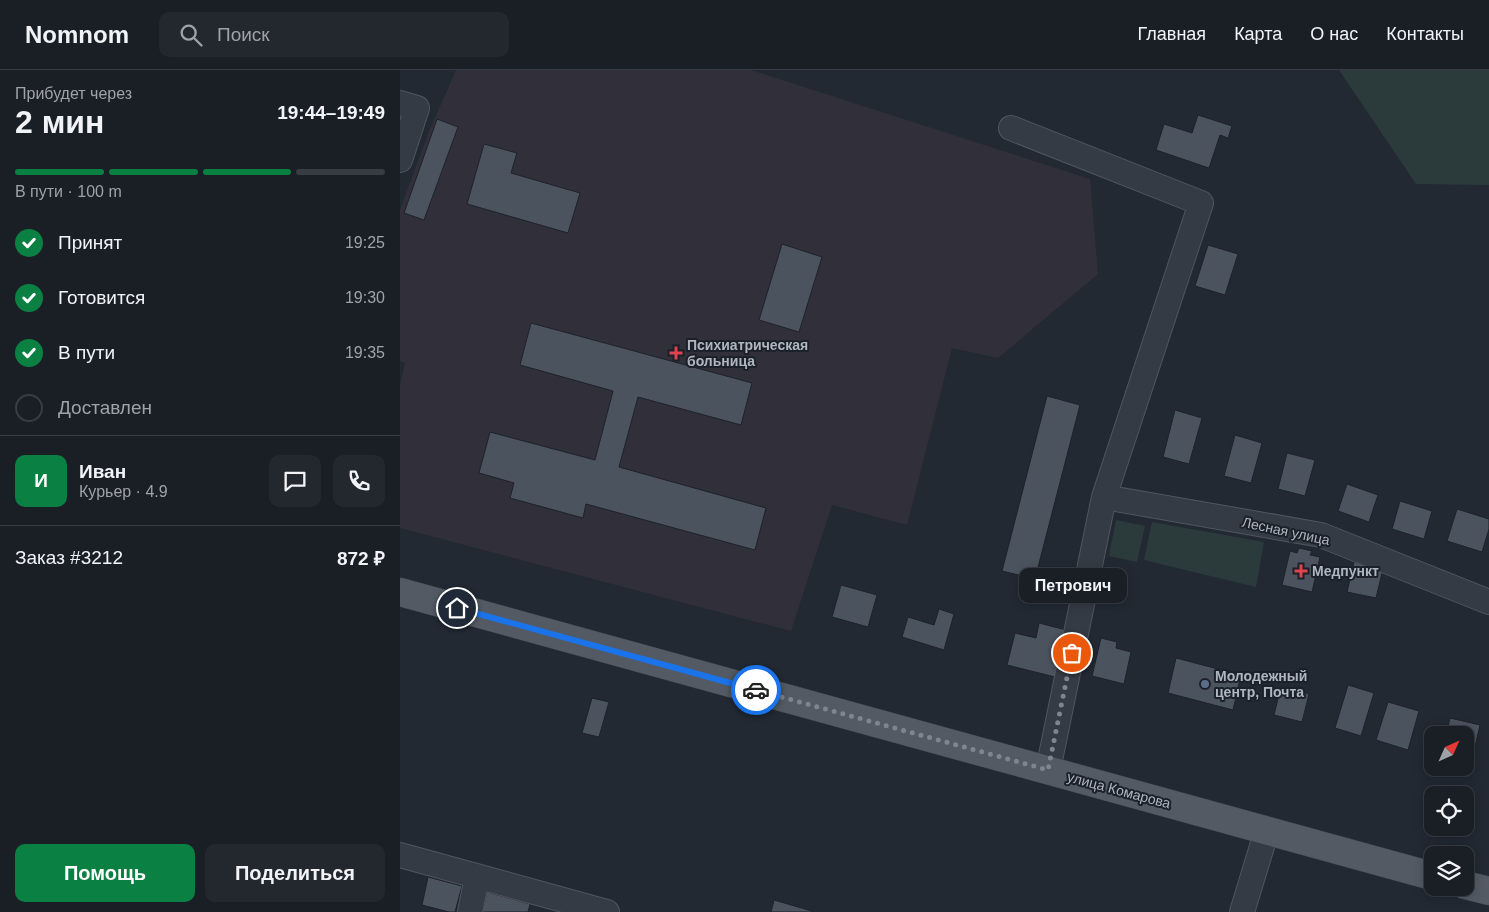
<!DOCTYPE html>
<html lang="ru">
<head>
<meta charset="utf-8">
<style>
	body { margin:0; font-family:Arial,sans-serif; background:#23272e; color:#f1f3f6; height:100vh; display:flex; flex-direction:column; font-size:19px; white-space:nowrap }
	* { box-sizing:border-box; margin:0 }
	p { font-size:16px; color:#9fa2a7 }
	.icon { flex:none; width:28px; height:28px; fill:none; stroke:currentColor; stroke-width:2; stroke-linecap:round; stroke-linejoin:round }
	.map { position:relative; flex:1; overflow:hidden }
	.side { display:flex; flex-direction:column; background:#1a1f26; width:400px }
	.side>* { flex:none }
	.needle { width:32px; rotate:45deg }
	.controls { position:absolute; left:1024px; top:656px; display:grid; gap:10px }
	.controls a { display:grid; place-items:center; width:50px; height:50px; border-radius:10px; background:#1a1f26; box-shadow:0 2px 12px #0003,0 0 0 1px #383d43; font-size:25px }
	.pin { position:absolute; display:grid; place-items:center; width:42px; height:42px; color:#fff; margin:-21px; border:2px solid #fff; border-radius:50%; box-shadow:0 1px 5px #0007 }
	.courier { position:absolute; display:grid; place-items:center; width:50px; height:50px; margin:-25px; border:4px solid #1a73e8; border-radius:50%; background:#fff; color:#222; box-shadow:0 1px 6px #0007 }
	.bubble { position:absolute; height:35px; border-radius:10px; background:#1a1f26; box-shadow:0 2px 12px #0003,0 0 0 1px #383d43; font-size:16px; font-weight:700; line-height:35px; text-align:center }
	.overview em { font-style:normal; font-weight:700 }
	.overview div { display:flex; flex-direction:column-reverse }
	.overview { display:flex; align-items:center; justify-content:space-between; height:85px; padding:0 15px }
	h1 { font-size:32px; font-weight:700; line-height:38px }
	.bar { display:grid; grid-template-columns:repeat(4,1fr); gap:8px 5px; align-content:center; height:60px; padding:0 15px }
	.bar i { height:6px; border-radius:4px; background:#383d43 }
	.bar .current { background:#0b8043 }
	.bar p { grid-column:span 4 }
	.line { display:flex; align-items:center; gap:12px; padding:0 15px; border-top:1px solid #383d43 }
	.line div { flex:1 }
	.round { display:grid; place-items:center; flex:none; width:52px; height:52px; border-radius:10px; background:#23272e }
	ol { padding:0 15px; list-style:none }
	li { display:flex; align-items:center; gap:15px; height:55px }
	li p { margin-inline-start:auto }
	li .icon { padding:5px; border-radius:50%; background:#0b8043; color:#fff; stroke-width:4 }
	li:last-child { color:#9fa2a7 }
	li i { width:28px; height:28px; border:2px solid #383d43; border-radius:50% }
	.button { display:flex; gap:10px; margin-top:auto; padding:10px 15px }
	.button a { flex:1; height:58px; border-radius:10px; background:#0b8043; color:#fff; font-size:20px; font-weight:700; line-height:58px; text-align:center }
	.button a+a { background:#23272e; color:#f1f3f6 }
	header { display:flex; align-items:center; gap:30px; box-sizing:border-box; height:70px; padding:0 25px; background:#1a1f26; border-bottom:1px solid #383d43 }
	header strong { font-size:24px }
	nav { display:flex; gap:28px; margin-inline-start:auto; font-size:18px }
	.search { width:350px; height:45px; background:#23272e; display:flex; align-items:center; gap:12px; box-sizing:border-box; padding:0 18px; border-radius:10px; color:#9fa2a7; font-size:19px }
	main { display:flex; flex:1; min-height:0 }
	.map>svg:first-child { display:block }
	.medical { fill:#312f39 }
	.green { fill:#2b3b3b }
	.building { fill:#4b535f; stroke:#1d222b }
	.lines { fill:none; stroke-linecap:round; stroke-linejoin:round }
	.minor-casing { stroke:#50565f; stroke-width:26 }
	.major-casing { stroke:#3f444e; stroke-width:29 }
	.minor { stroke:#353b44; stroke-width:24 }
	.major { stroke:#535a64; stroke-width:28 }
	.done { stroke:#7e858f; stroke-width:5; stroke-dasharray:0 9 }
	.route { stroke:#1a73e8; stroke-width:6 }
	.health-dot { fill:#e0444e; stroke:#1b2029; stroke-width:2 }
	.service-dot { fill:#5c6f8a; stroke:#1b2029; stroke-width:2 }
	.labels { text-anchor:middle; stroke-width:4; stroke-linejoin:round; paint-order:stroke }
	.poi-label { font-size:14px; font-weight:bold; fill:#b0b6c1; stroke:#1b2029; text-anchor:start }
	.street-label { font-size:14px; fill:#b0b6c1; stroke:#1b2029 }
</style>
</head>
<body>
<header>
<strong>Nomnom</strong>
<div class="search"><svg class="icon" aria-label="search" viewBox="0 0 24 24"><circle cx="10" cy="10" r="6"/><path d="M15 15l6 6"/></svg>Поиск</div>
<nav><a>Главная</a><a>Карта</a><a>О нас</a><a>Контакты</a></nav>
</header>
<main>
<section class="side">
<div class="overview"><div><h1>2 мин</h1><p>Прибудет через</p></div><em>19:44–19:49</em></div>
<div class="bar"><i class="current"></i><i class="current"></i><i class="current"></i><i></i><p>В пути · 100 m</p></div>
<ol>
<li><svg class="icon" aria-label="check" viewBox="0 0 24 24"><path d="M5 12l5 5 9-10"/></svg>Принят<p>19:25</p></li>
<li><svg class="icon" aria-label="check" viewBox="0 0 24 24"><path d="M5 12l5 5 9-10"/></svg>Готовится<p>19:30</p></li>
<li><svg class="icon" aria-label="check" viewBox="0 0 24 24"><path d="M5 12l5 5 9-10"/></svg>В пути<p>19:35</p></li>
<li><i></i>Доставлен</li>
</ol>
<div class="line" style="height:90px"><b class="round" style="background:#0b8043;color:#fff">И</b><div><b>Иван</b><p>Курьер · 4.9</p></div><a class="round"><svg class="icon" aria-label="chat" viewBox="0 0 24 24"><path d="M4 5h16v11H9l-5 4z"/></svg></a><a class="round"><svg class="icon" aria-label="phone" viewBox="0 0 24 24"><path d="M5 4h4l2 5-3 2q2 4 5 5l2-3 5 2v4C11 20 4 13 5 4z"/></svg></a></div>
<div class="line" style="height:65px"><div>Заказ #3212</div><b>872 ₽</b></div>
<div class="button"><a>Помощь</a><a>Поделиться</a></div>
</section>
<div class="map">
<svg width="1089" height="842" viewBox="0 0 1089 842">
	<rect width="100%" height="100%" fill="#222933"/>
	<path class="medical" d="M 56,0 L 351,0 L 690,109 L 698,204 L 598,288 L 552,278 L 507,455 L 432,435 L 391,561 L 0,458 L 0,315 L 5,293 L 0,291 L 0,140 L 29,61 Z"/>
	<path class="green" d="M 939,0 L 1089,0 L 1089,115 L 1016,114 Z
		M 716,450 L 745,456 L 737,492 L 709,486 Z
		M 752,452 L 864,472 L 856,517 L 744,490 Z"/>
	<path class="building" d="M 798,45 L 832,56 L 828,68 L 820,65 L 809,98 L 756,80 L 764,54 L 792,63 Z
		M 37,49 L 58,57 L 24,150 L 4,143 Z
		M 84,74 L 117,83 L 111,103 L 180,123 L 168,163 L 67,134 Z
		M 382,174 L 422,187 L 399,262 L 359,250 Z
		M 808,175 L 838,184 L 825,225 L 795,216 Z
		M 131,253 L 352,313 L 341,355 L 238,327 L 219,397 L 366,438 L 355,480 L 186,434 L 183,448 L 110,428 L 114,413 L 79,403 L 90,362 L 195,390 L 213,321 L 120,295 Z
		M 647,326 L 680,335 L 635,509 L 602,501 Z
		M 775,340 L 802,348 L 789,394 L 763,387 Z
		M 835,365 L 862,373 L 851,413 L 824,406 Z
		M 887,383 L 915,390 L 905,426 L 878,419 Z
		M 947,414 L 978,425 L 969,452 L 938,441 Z
		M 1000,431 L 1032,441 L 1024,469 L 992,459 Z
		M 1057,439 L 1089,449 L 1089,459 L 1082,482 L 1047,471 Z
		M 899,478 L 912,481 L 910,485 L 920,487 L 912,522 L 882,515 L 890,481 L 897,483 Z
		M 954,492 L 983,499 L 976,528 L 947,522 Z
		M 441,515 L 477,525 L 468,557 L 432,547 Z
		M 539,539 L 554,544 L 544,580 L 502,567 L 508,547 L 534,555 Z
		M 639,553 L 674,562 L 663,609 L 607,595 L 615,563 L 636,568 Z
		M 701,568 L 717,572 L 716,578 L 731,582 L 724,614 L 692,606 Z
		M 776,588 L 841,605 L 833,640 L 768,623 Z
		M 948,615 L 974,623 L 961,666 L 935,658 Z
		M 881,616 L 909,624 L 902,652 L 874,645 Z
		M 192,628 L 209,632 L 199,667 L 182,663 Z
		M 988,632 L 1019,641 L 1008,680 L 976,670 Z
		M 1050,648 L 1080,655 L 1072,690 L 1065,688 L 1065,665 L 1046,665 Z
		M 28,807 L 62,816 L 55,842 L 49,842 L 22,835 Z
		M 87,822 L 130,834 L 128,842 L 82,842 Z
		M 374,830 L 412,841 L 412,842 L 371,842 Z"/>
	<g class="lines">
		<g class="minor-casing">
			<path id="minor" d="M 0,33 L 17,38 L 0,90
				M 611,58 L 801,133 L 704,427 L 648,700
				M 704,427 L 921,465 L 1089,532
				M 0,785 L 207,842
				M 70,842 L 77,807
				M 842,842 L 867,760"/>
		</g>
		<g class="major-casing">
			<path id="major" d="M 0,522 L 1032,806
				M 1065,815 L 1089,821"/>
		</g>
		<use href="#minor" class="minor"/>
		<use href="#major" class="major"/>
	</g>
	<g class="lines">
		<path class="done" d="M 356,620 L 648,700 L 672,583"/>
		<path class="route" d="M 57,538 L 356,620"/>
	</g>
	<g class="health-dot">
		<path d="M273.5 275.5h5v5h5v5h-5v5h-5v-5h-5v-5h5z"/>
		<path d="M898.5 493.5h5v5h5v5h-5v5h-5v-5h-5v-5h5z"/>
	</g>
	<circle class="service-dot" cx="805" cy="614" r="5"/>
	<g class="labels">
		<g class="poi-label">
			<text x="287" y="280">Психиатрическая<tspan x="287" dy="16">больница</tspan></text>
			<text x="912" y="506">Медпункт</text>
			<text x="815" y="611">Молодежный<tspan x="815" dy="16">центр, Почта</tspan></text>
		</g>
		<g class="street-label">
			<text transform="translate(886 461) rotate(12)" y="5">Лесная улица</text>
			<text transform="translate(719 720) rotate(15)" y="5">улица Комарова</text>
		</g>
	</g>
</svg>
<div class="controls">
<a><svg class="needle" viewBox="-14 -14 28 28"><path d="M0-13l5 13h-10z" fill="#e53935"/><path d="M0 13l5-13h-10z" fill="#9fa2a7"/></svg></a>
<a><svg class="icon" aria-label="locate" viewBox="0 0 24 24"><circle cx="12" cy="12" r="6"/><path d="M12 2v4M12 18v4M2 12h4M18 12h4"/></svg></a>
<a><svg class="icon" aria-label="layers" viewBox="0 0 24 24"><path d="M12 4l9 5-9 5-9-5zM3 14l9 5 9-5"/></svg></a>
</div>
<div class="pin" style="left:672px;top:583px;background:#ea580c"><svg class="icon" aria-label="bag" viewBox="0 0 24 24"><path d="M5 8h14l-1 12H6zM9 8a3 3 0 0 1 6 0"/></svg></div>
<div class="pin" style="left:57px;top:538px;background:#1f2937"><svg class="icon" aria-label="home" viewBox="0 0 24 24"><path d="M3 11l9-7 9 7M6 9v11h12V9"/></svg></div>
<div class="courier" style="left:356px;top:620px"><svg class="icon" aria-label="car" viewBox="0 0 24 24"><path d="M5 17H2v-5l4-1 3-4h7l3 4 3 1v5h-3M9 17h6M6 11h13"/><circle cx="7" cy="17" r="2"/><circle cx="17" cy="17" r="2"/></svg></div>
<div class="bubble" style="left:619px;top:498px;width:108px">Петрович</div>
</div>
</main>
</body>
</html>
